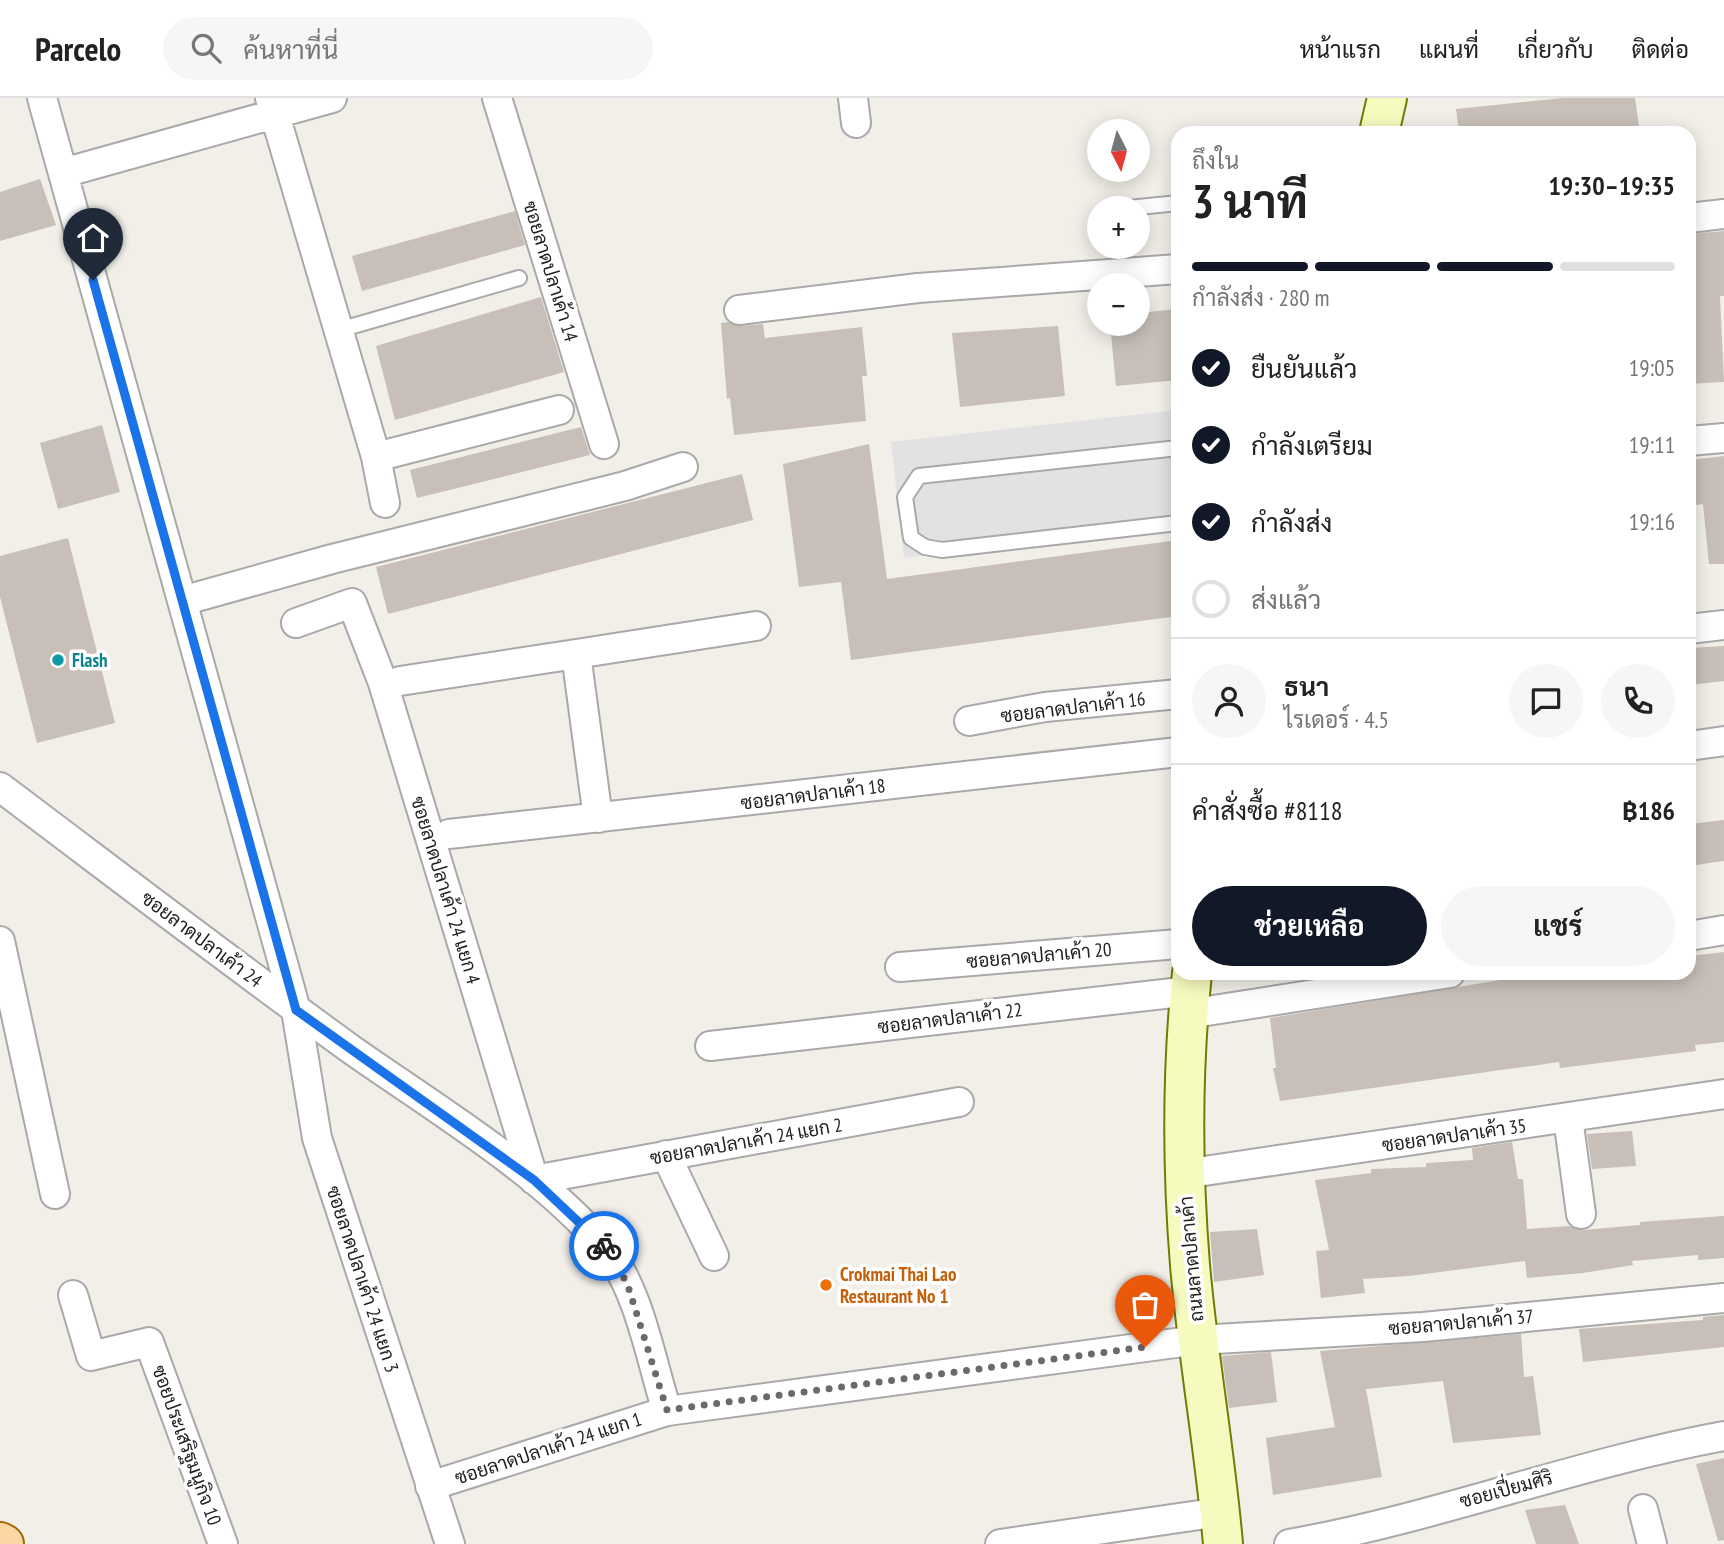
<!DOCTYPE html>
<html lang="th">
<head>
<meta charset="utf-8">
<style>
	body { margin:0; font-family:"PT Sans Narrow",Sarabun,sans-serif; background:#f6f6f6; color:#222; height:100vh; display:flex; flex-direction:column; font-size:26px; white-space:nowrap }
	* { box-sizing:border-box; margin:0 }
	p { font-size:23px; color:#767676 }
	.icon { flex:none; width:38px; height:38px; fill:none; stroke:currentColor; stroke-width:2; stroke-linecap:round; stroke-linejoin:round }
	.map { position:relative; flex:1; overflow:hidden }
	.drawer { position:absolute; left:1171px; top:28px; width:525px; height:854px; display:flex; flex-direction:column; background:#fff; border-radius:21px; box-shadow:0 4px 18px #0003 }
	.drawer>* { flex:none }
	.needle { width:46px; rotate:174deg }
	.controls { position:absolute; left:1087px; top:21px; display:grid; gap:14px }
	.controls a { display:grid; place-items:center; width:63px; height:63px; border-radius:50%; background:#fff; box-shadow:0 4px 18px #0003; font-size:35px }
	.pin { position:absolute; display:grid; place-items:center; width:60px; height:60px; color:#fff; margin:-72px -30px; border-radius:50% 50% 50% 0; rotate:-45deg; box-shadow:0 0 7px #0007 }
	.pin .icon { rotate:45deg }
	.courier { position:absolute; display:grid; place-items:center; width:70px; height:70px; margin:-35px; border:5px solid #1a73e8; border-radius:50%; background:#fff; color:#222; box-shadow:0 2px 9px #0007 }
	.head em { font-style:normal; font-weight:700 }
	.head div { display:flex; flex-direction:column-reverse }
	.head { display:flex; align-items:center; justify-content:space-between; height:119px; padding:0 21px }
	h1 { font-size:46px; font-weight:700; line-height:52px }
	.bar { display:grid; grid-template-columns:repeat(4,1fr); gap:10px 7px; align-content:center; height:84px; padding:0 21px }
	.bar i { height:9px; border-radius:5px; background:#e0e0e0 }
	.bar .active { background:#111827 }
	.bar p { grid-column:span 4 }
	.line { display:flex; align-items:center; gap:18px; padding:0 21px; border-top:2px solid #e0e0e0 }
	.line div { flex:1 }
	.round { display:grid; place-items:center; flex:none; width:74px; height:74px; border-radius:37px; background:#f6f6f6 }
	ol { padding:0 21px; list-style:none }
	li { display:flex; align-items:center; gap:21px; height:77px }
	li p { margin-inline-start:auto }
	li .icon { padding:7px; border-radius:50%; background:#111827; color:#fff; stroke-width:4 }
	li:last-child { color:#767676 }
	li i { width:38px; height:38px; border:4px solid #e0e0e0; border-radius:50% }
	.action { display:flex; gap:14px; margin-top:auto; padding:14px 21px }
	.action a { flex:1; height:80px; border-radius:42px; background:#111827; color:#fff; font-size:28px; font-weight:700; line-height:80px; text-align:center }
	.action a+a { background:#f6f6f6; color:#222 }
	header { display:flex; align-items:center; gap:42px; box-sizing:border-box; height:98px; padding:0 35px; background:#fff; border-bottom:2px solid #e0e0e0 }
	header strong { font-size:33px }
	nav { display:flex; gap:38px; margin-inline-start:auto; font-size:24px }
	.search { width:490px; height:63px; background:#f6f6f6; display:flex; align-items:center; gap:18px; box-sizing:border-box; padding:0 24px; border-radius:38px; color:#767676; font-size:26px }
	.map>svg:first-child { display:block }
	.parking { fill:#e2e2e2 }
	.building { fill:#c7bfb8 }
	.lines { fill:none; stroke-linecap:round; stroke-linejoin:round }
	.lane-casing { stroke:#a9a9a9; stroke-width:18 }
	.street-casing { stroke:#a9a9a9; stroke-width:32 }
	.secondary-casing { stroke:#707d05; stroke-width:42 }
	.primary-casing { stroke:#a06b00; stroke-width:42 }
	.lane { stroke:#fff; stroke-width:14 }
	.street { stroke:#fff; stroke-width:28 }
	.secondary { stroke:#f7fabf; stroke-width:38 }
	.primary { stroke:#fcd6a4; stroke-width:38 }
	.done { stroke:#6b6a68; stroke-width:7; stroke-dasharray:0 12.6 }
	.route { stroke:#1a73e8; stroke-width:9 }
	.culture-dot { fill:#0f9aa8; stroke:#fff; stroke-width:2.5 }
	.food-dot { fill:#e8710a; stroke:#fff; stroke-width:2.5 }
	.labels { text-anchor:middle; stroke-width:7; stroke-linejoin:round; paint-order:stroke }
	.street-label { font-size:19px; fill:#222; stroke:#fff }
	.culture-label { font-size:19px; font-weight:bold; fill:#0d838f; stroke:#fff; text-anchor:start }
	.food-label { font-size:19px; font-weight:bold; fill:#c56008; stroke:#fff; text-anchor:start }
</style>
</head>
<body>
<header>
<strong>Parcelo</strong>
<div class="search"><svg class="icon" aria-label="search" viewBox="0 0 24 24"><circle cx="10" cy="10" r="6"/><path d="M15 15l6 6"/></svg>ค้นหาที่นี่</div>
<nav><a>หน้าแรก</a><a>แผนที่</a><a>เกี่ยวกับ</a><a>ติดต่อ</a></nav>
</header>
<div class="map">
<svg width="1724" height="1446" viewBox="0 0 1724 1446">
	<rect width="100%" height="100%" fill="#f2efe9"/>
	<path class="parking" d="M 1178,312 L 1178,429 L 904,460 L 891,344 Z"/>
	<path class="building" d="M 1563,0 L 1635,0 L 1640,35 L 1459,35 L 1456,11 Z
		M 40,81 L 56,127 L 0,143 L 0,94 Z
		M 515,113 L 525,147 L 362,193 L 352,158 Z
		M 1724,133 L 1724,198 L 1720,198 L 1724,284 L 1689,286 L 1689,136 Z
		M 541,199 L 564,274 L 395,322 L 376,248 Z
		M 1178,211 L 1178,282 L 1116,288 L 1110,226 L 1138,226 L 1138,215 Z
		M 728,224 L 740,228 L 763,226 L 765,240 L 862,229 L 867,278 L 862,278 L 866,323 L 734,337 L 730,300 L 727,301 L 721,225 Z
		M 1058,228 L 1065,298 L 960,309 L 952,235 Z
		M 102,327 L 120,394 L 58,411 L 40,345 Z
		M 581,329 L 590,357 L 417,400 L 410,372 Z
		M 869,346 L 887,481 L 1178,442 L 1178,518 L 851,562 L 841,484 L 799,489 L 783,366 Z
		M 1724,358 L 1724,466 L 1709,466 L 1703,406 L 1689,408 L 1689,362 Z
		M 742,376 L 753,422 L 388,516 L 376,469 Z
		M 68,440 L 115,625 L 37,645 L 0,499 L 0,458 Z
		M 1724,548 L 1724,583 L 1689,587 L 1689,550 Z
		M 1724,722 L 1724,763 L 1689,768 L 1689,726 Z
		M 1724,854 L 1724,944 L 1695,947 L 1696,953 L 1560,970 L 1559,964 L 1280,1003 L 1273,970 L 1276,970 L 1270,920 L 1543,875 L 1689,875 L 1689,858 Z
		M 1632,1033 L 1636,1068 L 1592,1071 L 1587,1036 Z
		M 1512,1044 L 1518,1081 L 1523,1081 L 1527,1131 L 1570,1128 L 1583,1132 L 1640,1127 L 1640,1124 L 1724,1118 L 1724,1160 L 1698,1162 L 1698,1157 L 1632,1163 L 1633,1167 L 1583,1175 L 1527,1180 L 1525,1163 L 1409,1178 L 1363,1181 L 1365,1195 L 1321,1200 L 1316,1153 L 1329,1152 L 1315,1082 L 1371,1075 L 1371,1071 L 1426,1069 L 1426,1065 L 1473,1062 L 1472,1050 Z
		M 1257,1131 L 1264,1177 L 1214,1184 L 1210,1134 Z
		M 1724,1217 L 1724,1249 L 1583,1264 L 1579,1231 L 1703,1222 L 1703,1219 Z
		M 1521,1236 L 1524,1279 L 1533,1278 L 1541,1337 L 1453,1345 L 1443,1283 L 1366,1291 L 1382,1379 L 1273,1397 L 1266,1340 L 1335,1329 L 1320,1253 Z
		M 1271,1254 L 1277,1304 L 1229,1310 L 1222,1258 Z
		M 1724,1360 L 1724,1442 L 1718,1443 L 1696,1366 Z
		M 1565,1407 L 1579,1446 L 1536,1446 L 1525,1412 Z"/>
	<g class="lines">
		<g class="lane-casing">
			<path id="lane" d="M 1129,110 L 1178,105
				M 339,232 L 519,180
				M 1178,350 L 919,378 L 905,399 L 911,440 L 925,449 L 942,452 L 1178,425"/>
		</g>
		<g class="street-casing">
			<path id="street" d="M 42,0 L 296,912 L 317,1040 L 450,1446
				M 270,0 L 376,359 L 385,405
				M 497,0 L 604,346
				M 853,0 L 856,25
				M 63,75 L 332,0
				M 1689,120 L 1724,116
				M 739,212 L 918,190 L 1178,171
				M 1689,343 L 1724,340
				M 376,359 L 559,312
				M 182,503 L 332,461 L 625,388 L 683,369
				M 296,525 L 352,505 L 383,585 L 534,1082 L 959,1004
				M 1689,531 L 1724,527
				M 400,583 L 576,556
				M 969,623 L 1045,609 L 1178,596
				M 1689,648 L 1724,643
				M 0,689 C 117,777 233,866 352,952 C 433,1009 543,1075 605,1150 C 639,1190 651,1263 667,1313 L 1198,1242 L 1423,1229 L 1724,1200
				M 598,720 L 576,556 L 756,528
				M 449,736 L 1178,654
				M 1689,838 L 1724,832
				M 0,843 L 55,1096
				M 900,869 L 1178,846
				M 1188,916 L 1450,875
				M 710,948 L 1190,893
				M 1568,1020 L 1581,1116
				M 666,1057 L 714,1158
				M 1184,1076 L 1724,996
				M 73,1197 L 91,1258 L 149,1244 L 223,1446
				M 430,1388 L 667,1313
				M 1643,1411 L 1652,1446
				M 1000,1446 L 1220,1414
				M 1289,1446 C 1436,1420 1577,1365 1724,1338"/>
		</g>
		<g class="secondary-casing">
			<path id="secondary" d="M 1379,35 L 1387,0
				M 1192,875 C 1182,972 1182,1069 1190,1167 C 1198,1260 1215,1353 1223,1446"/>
		</g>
		<g class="primary-casing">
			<path id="primary" d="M 0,1444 L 4,1446"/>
		</g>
		<use href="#lane" class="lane"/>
		<use href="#street" class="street"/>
		<use href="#secondary" class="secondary"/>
		<use href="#primary" class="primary"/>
	</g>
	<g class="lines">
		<path class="done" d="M 604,1148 L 627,1185 L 667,1312 L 1145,1249"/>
		<path class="route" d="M 93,182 L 296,912 L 534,1082 L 604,1148"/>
	</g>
	<circle class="culture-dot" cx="58" cy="562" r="7"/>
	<circle class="food-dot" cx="826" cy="1187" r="7"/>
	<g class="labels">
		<g class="street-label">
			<text transform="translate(551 173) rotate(73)" y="7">ซอยลาดปลาเค้า 14</text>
			<text transform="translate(1073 609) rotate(-7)" y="7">ซอยลาดปลาเค้า 16</text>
			<text transform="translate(813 696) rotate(-7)" y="7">ซอยลาดปลาเค้า 18</text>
			<text transform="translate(446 792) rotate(73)" y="7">ซอยลาดปลาเค้า 24 แยก 4</text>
			<text transform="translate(202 841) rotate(37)" y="7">ซอยลาดปลาเค้า 24</text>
			<text transform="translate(1039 857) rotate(-5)" y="7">ซอยลาดปลาเค้า 20</text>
			<text transform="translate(950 920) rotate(-7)" y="7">ซอยลาดปลาเค้า 22</text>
			<text transform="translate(1454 1037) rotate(-8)" y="7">ซอยลาดปลาเค้า 35</text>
			<text transform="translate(746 1043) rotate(-10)" y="7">ซอยลาดปลาเค้า 24 แยก 2</text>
			<text transform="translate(1191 1161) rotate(-95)" y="7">ถนนลาดปลาเค้า</text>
			<text transform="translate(363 1181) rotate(72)" y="7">ซอยลาดปลาเค้า 24 แยก 3</text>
			<text transform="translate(1461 1224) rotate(-5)" y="7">ซอยลาดปลาเค้า 37</text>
			<text transform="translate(187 1347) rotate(70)" y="7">ซอยประเสริฐมนูกิจ 10</text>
			<text transform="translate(548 1350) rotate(-18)" y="7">ซอยลาดปลาเค้า 24 แยก 1</text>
			<text transform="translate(1506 1391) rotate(-15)" y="7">ซอยเปี่ยมศิริ</text>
		</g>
		<g class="culture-label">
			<text x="72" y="569">Flash</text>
		</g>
		<g class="food-label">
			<text x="840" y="1183">Crokmai Thai Lao<tspan x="840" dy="22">Restaurant No 1</tspan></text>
		</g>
	</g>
</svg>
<div class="controls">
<a><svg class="needle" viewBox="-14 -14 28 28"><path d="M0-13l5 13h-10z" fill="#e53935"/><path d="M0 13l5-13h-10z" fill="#767676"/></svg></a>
<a>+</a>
<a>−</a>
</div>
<div class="pin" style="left:1145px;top:1249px;background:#ea580c"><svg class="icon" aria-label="bag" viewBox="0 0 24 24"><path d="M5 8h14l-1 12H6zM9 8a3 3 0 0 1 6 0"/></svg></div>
<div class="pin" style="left:93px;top:182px;background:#1f2937"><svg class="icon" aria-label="home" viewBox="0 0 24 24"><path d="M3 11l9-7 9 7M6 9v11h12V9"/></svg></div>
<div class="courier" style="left:604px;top:1148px"><svg class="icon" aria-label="bike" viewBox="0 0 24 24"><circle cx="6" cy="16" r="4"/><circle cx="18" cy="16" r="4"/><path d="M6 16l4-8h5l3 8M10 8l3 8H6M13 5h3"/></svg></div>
<section class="drawer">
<div class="head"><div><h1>3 นาที</h1><p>ถึงใน</p></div><em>19:30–19:35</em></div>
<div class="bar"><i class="active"></i><i class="active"></i><i class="active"></i><i></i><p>กำลังส่ง · 280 m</p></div>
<ol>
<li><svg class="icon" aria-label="check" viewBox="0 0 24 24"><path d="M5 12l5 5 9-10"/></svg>ยืนยันแล้ว<p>19:05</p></li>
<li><svg class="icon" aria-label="check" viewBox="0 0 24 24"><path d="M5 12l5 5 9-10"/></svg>กำลังเตรียม<p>19:11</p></li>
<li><svg class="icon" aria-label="check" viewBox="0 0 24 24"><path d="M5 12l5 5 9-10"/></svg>กำลังส่ง<p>19:16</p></li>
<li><i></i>ส่งแล้ว</li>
</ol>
<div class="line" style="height:126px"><a class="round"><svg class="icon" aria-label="person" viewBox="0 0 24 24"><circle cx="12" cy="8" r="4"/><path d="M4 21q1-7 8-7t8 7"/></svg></a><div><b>ธนา</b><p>ไรเดอร์ · 4.5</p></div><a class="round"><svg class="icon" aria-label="chat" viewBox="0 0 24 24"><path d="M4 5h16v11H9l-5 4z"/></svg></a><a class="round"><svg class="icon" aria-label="phone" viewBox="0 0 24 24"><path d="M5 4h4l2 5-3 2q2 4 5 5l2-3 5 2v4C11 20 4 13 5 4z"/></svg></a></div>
<div class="line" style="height:91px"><div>คำสั่งซื้อ #8118</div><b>฿186</b></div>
<div class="action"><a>ช่วยเหลือ</a><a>แชร์</a></div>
</section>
</div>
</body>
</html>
